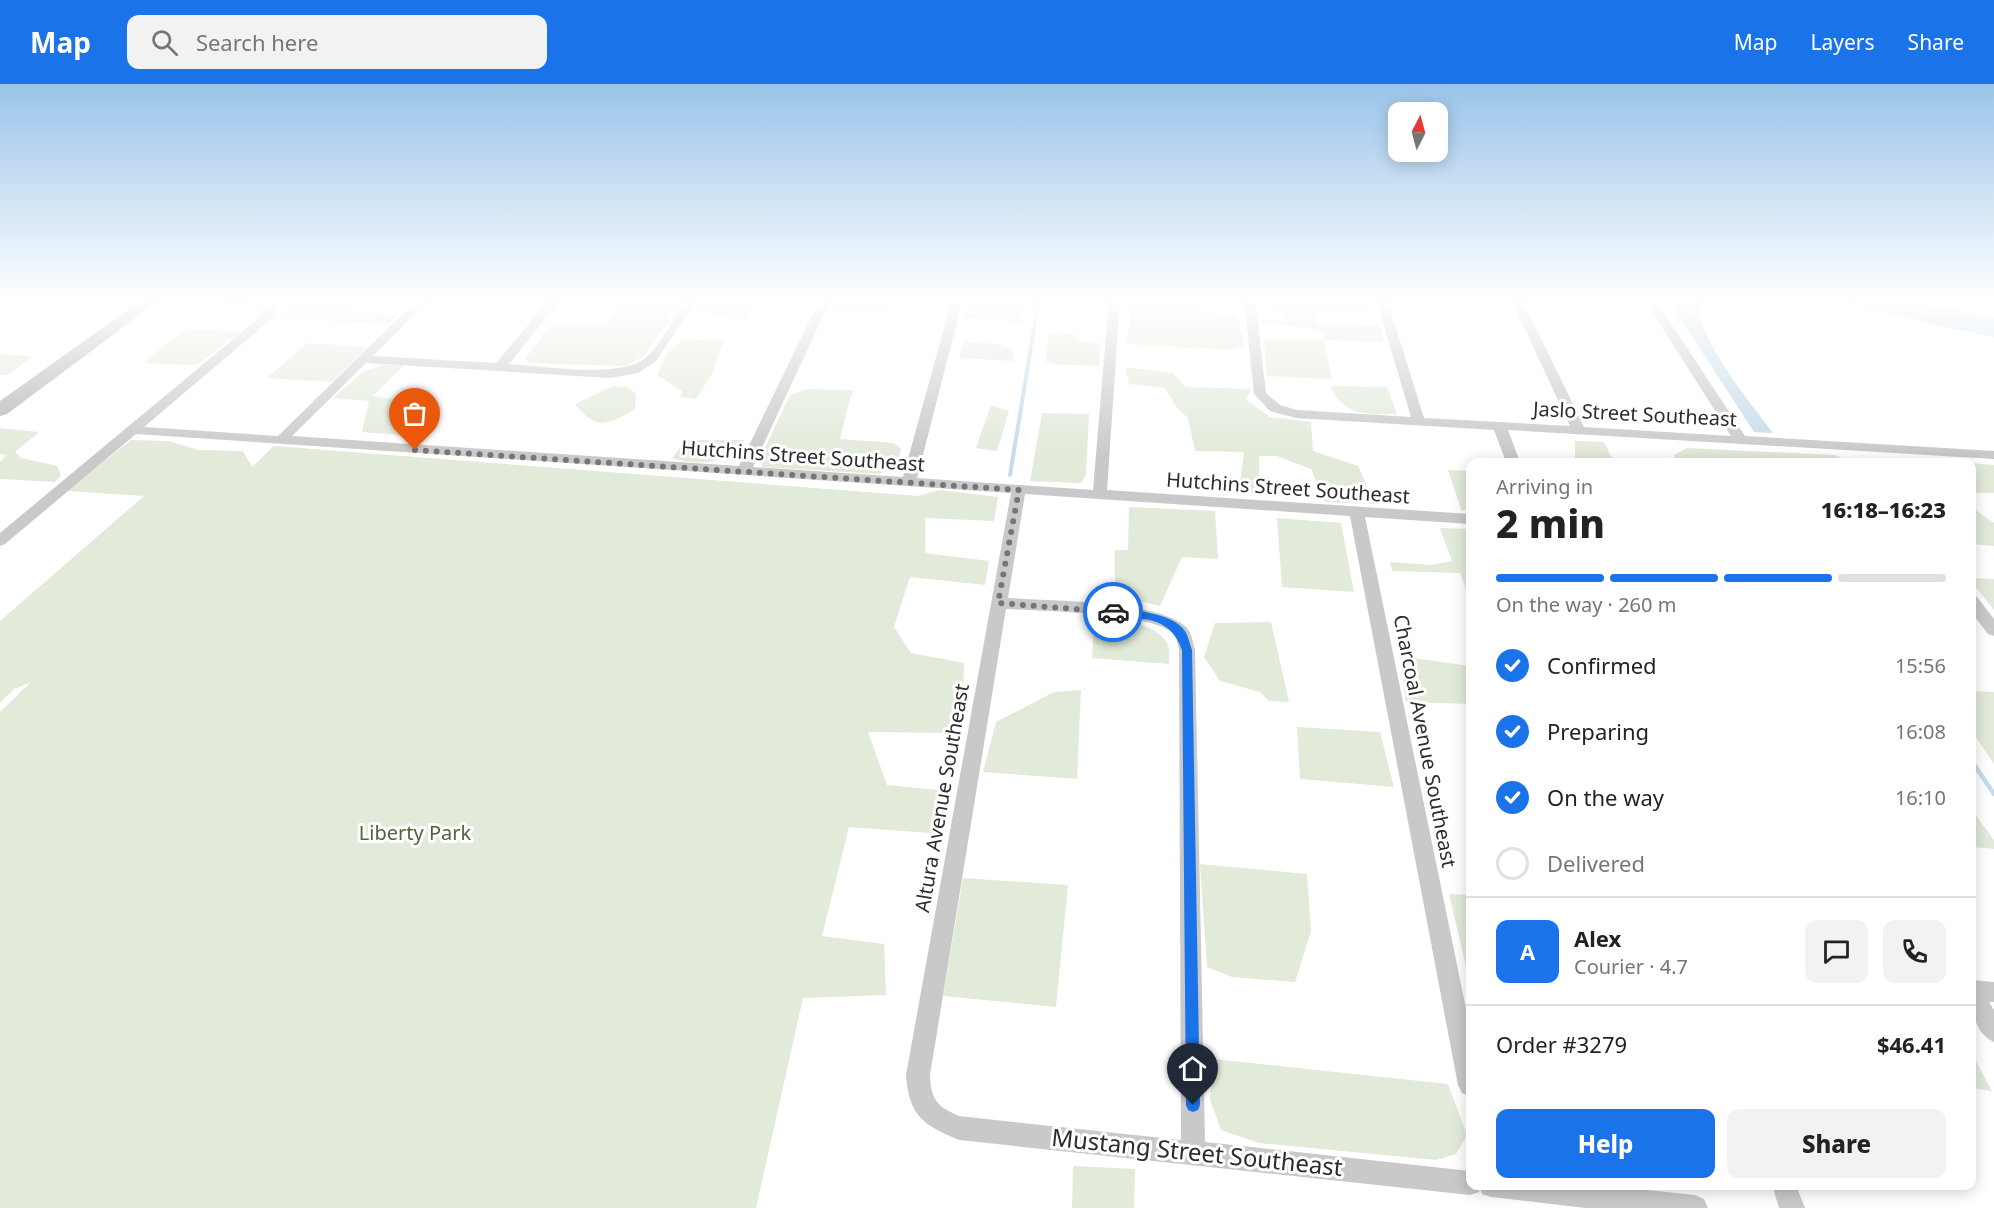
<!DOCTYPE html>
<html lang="en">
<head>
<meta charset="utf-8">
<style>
	body { margin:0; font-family:"Noto Sans",sans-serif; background:#f2f2f2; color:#222; height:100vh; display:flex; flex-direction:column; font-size:22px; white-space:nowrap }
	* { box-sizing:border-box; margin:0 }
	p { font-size:20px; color:#767676 }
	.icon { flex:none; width:33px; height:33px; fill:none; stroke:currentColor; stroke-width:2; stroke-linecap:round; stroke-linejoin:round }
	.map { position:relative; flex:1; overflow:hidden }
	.side { position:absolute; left:1466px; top:374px; width:510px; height:732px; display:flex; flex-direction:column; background:#fff; border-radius:12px; box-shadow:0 3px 15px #0003 }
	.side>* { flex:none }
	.needle { width:39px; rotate:6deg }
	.controls { position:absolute; left:1388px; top:18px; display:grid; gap:12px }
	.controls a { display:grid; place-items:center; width:60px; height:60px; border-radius:12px; background:#fff; box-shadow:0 3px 15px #0003; font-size:30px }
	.pin { position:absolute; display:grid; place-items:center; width:51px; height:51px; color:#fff; margin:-62px -26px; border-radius:50% 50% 50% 0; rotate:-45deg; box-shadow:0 0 6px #0007 }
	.pin .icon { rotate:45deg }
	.courier { position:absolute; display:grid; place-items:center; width:60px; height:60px; margin:-30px; border:4px solid #1a73e8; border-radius:50%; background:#fff; color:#222; box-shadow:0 2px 8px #0007 }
	.summary em { font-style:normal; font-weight:800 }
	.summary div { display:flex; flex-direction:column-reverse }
	.summary { display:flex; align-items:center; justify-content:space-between; height:102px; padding:0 30px }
	h1 { font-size:39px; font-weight:800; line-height:45px }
	.bar { display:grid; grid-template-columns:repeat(4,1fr); gap:9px 6px; align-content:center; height:72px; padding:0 30px }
	.bar i { height:8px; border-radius:4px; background:#e0e0e0 }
	.bar .active { background:#1a73e8 }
	.bar p { grid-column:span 4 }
	.line { display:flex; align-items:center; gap:15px; padding:0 30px; border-top:2px solid #e0e0e0 }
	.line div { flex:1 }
	.round { display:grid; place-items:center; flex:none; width:63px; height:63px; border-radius:12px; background:#f2f2f2 }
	ol { padding:0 30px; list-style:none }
	li { display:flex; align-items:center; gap:18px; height:66px }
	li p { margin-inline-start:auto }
	li .icon { padding:6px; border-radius:50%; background:#1a73e8; color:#fff; stroke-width:4 }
	li:last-child { color:#767676 }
	li i { width:33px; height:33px; border:3px solid #e0e0e0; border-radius:50% }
	.cta { display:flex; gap:12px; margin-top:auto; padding:12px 30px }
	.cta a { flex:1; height:69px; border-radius:12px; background:#1a73e8; color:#fff; font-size:24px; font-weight:800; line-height:69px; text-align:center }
	.cta a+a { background:#f2f2f2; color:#222 }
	header { display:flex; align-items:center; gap:36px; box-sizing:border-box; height:84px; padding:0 30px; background:#1a73e8; color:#fff }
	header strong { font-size:28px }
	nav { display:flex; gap:33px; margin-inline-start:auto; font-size:21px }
	.search { width:420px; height:54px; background:#f2f2f2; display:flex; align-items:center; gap:15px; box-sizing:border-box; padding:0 21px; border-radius:12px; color:#767676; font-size:22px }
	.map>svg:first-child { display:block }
	.green { fill:#e2eada }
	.water { fill:#c6dbea }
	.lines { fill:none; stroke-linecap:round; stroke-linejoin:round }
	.stream-far1 { stroke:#c6dbea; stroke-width:4 }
	.stream { stroke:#c6dbea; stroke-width:4.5 }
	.street { fill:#c9c9c9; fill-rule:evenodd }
	.secondary { fill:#b6b6b6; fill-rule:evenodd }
	.route { fill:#1a73e8 }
	.done { stroke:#767676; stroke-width:6; stroke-dasharray:0 10.8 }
	.labels { text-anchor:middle; stroke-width:6; stroke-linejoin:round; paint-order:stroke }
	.street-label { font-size:20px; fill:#2c2c2c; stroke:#fff }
	.park-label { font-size:20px; fill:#4e663b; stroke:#fff }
	.near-street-label { font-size:24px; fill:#2c2c2c; stroke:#fff }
</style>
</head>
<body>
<header>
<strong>Map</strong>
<div class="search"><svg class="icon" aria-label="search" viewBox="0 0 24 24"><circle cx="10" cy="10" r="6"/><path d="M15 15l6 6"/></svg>Search here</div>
<nav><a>Map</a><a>Layers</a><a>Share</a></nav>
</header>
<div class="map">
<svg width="1994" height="1124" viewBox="0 0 1994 1124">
	<rect width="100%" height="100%" fill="#fff"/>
	<path class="green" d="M 283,215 L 357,215 L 345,226 L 399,230 L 390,240 L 279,234 L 290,223 Z
		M 622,215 L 683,215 L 644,272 L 626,282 L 529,279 L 525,274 L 552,240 L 606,241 Z
		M 833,215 L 893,215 L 889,229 L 828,225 Z
		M 1132,215 L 1181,215 L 1184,221 L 1196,226 L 1238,231 L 1244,261 L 1234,266 L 1127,260 Z
		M 1295,215 L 1368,215 L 1373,224 L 1316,224 L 1315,239 L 1380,243 L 1384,258 L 1324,256 L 1324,248 L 1296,242 L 1263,240 L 1261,235 L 1281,236 L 1282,224 L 1257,223 L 1260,219 Z
		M 700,217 L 752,219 L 747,237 L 727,236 L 727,233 L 701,227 Z
		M 970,221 L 1024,223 L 1022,238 L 965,234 Z
		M 186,245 L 242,247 L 197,281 L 143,279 Z
		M 1072,249 L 1082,258 L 1100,259 L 1099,282 L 1052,280 L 1046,277 L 1048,250 Z
		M 682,256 L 723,257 L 713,288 L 696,315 L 680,313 L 683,308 L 657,291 L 667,270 Z
		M 1264,257 L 1324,257 L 1332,295 L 1267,292 Z
		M 964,258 L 999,260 L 1013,266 L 1014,277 L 959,274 Z
		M 307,259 L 368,263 L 332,298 L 267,294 Z
		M 0,270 L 34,272 L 8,291 L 0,291 Z
		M 383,281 L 404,281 L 373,312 L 442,323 L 414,352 L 362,348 L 369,317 L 333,314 L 364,287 Z
		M 1125,283 L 1173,289 L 1186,303 L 1251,305 L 1246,316 L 1270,333 L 1311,338 L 1313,367 L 1358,382 L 1375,420 L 1325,418 L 1311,385 L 1277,372 L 1259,372 L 1260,411 L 1239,405 L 1244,368 L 1195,367 L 1188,334 L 1177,324 L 1165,304 L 1129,300 Z
		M 613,302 L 627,303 L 636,310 L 635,325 C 610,340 596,348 575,320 Z
		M 1330,302 L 1387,303 L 1397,330 C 1366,330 1346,334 1330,302 Z
		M 805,305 L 854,306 L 850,315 L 840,355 L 894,359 L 901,365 L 897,381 L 880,390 L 762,383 L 762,370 L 790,311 Z
		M 991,321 L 1009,327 L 997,367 L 976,364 Z
		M 1042,329 L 1089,330 L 1086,390 L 1081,399 L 1030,397 Z
		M 0,344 L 39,348 L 15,368 L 21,374 L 57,382 L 61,391 L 55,398 L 0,395 L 0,378 L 7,371 L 0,370 Z
		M 131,356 L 168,357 L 199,366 L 243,367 L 252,383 L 274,362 L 918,412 L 940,406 L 998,413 L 994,437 L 925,434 L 925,469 L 989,477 L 985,501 L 910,493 L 894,543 L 911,569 L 964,579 L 962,649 L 868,648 L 887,701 L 949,707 L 943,750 L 849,743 L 822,852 L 884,860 L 886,911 L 803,914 L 756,1124 L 0,1124 L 0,628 L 31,598 L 14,605 L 0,619 L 0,537 L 144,412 L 67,407 Z
		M 686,356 L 744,356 L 742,369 C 715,378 700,382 672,374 Z
		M 1575,357 L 1604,358 L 1614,378 L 1575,378 Z
		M 1687,364 L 1835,371 L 1852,378 L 1676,378 L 1674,371 Z
		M 1971,379 L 1994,381 L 1994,409 L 1971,409 Z
		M 1448,386 L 1470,387 L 1470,426 L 1461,426 Z
		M 1129,423 L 1215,427 L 1218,475 L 1182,473 L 1160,522 L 1144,518 L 1115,516 L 1115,466 L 1128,466 Z
		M 1971,423 L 1994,439 L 1994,462 L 1971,460 Z
		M 1277,434 L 1341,439 L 1354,508 L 1282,503 Z
		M 1440,444 L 1470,445 L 1470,516 L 1460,489 L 1392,487 L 1390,478 L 1431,481 L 1452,477 Z
		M 1971,494 L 1994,495 L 1994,526 L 1971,497 Z
		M 1094,534 C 1117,535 1156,537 1168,561 C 1170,566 1169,575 1169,580 L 1092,574 Z
		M 1271,538 L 1289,618 L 1269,617 L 1260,608 L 1220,597 L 1204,573 L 1215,539 Z
		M 1413,574 L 1470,582 L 1470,620 L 1406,618 L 1401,582 Z
		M 1081,606 L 1077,695 L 983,688 L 996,638 L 1054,608 Z
		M 1971,607 L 1994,608 L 1994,680 L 1971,646 Z
		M 1297,643 L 1380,648 L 1394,703 L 1300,695 Z
		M 1971,725 L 1994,756 L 1994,765 L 1971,763 Z
		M 1200,780 L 1307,790 L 1311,847 L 1295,898 L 1232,893 L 1207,883 Z
		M 963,794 L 1068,801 L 1056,923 L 943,912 Z
		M 1449,810 L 1470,811 L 1470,900 Z
		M 1971,968 L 1992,1007 L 1971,1004 Z
		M 1214,975 L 1448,1000 L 1467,1051 L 1456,1070 L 1436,1076 L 1259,1059 L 1221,1046 L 1210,1016 Z
		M 1073,1082 L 1135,1085 L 1134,1124 L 1072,1124 Z"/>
	<path class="water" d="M 1668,215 L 1705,215 L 1697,224 C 1710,271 1744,310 1773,349 L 1754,348 Z
		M 1838,215 L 1901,215 L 1994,234 L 1994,253 L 1934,241 Z"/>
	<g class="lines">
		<path class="stream-far1" d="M 1010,391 L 1039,215"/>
		<path class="stream" d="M 1971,676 L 1994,710"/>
		<path class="street" d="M 216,215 L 261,215 L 277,224 L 270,236 L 144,343 L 278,352 L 418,215 L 430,215 L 373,272 L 496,279 L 550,215 L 561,215 L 509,280 C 544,282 622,296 648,272 C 662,258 675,232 687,215 L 697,215 L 656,277 L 638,289 L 610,294 L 366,279 L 292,352 L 739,382 L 820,215 L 831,215 L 753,383 L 903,393 L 952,215 L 963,215 L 917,394 L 1093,406 L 1109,215 L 1120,215 L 1107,406 L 1470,430 L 1470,440 L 1365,433 L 1470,944 L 1470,1013 L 1462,1009 L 1458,1001 L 1350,432 L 1025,410 L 1008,514 C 1047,517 1161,516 1187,544 C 1192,550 1193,559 1195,566 L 1205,1058 L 1470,1087 L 1470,1101 L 1601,1101 L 1695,1111 L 1704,1115 L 1708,1124 L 1585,1124 L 1491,1113 L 1482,1110 L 1480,1104 L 1479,1108 L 1470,1111 L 959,1056 C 923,1041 909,1032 906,991 L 1011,409 L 136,350 L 5,460 L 0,462 L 0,449 L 261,232 L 265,225 C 250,216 224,223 216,215 ZM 1006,525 C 1037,527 1160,528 1175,552 C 1177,556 1178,562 1179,566 L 1181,1056 L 959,1032 C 936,1022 931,1015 930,991 Z
			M 1244,215 L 1255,215 L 1266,309 L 1280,321 L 1297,326 L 1411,333 L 1376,215 L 1387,215 L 1424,334 L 1570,342 L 1511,215 L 1522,215 L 1584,343 L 1731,352 L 1644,215 L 1655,215 L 1745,352 L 1994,367 L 1994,375 L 1508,346 L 1520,378 L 1506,378 L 1494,346 L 1296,334 L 1270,327 L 1254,310 Z
			M 1971,512 L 1977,513 L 1994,535 L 1994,552 L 1988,550 L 1971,528 Z
			M 1971,896 L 1994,898 L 1994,918 L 1989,918 L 1994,926 L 1994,958 C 1971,948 1971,917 1971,896 Z
			M 1772,1101 L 1796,1101 L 1805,1124 L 1779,1124 Z"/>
		<path class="secondary" d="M 143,215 L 161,215 L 7,330 L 0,332 L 0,317 Z"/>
	</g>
	<linearGradient id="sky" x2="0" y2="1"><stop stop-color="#9ac4e9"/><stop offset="0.58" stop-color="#fff"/><stop offset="1" stop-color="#fff" stop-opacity="0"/></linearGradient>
	<rect width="1994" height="372" fill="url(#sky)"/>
	<path class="route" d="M 1113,524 C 1133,526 1173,529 1185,547 C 1188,552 1190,560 1192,566 L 1200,1021 L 1198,1026 L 1193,1028 L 1188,1026 L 1186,1021 L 1182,566 C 1169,529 1140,537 1109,530 L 1108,528 Z"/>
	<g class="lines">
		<path class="done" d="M 415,366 L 1019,406 L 998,519 L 1113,528"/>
	</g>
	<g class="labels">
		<g class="street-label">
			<text transform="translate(1635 330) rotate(3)" y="7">Jaslo Street Southeast</text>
			<text transform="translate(803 372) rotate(4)" y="7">Hutchins Street Southeast</text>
			<text transform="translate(1288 404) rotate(4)" y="7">Hutchins Street Southeast</text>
			<text transform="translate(1425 657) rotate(79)" y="7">Charcoal Avenue Southeast</text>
			<text transform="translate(942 714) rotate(-80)" y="7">Altura Avenue Southeast</text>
		</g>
		<g class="park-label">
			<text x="415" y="756">Liberty Park</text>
		</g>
		<g class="near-street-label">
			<text transform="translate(1197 1069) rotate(6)" y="8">Mustang Street Southeast</text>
		</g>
	</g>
</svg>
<div class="controls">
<a><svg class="needle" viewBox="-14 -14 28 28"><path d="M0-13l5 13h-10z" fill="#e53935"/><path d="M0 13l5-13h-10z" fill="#767676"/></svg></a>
</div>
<div class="pin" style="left:415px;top:366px;background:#ea580c"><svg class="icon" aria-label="bag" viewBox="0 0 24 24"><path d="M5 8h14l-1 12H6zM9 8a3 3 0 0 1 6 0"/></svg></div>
<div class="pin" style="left:1193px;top:1021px;background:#1f2937"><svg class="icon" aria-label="home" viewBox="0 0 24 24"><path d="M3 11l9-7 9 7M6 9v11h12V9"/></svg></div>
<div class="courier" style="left:1113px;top:528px"><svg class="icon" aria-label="car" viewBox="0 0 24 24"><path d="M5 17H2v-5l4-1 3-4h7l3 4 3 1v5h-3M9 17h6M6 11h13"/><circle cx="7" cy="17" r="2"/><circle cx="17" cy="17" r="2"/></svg></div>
<section class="side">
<div class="summary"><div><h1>2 min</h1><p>Arriving in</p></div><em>16:18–16:23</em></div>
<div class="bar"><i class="active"></i><i class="active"></i><i class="active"></i><i></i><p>On the way · 260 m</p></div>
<ol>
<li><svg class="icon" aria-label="check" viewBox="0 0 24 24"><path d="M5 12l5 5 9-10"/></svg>Confirmed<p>15:56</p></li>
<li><svg class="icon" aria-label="check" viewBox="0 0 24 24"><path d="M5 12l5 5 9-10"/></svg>Preparing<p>16:08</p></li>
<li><svg class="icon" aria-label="check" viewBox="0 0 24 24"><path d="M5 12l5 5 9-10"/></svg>On the way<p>16:10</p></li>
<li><i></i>Delivered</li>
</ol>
<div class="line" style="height:108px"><b class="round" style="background:#1a73e8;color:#fff">A</b><div><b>Alex</b><p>Courier · 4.7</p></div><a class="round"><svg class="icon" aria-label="chat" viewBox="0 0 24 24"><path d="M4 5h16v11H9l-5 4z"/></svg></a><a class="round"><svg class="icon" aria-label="phone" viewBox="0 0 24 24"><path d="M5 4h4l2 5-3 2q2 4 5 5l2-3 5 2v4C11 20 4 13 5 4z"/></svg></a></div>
<div class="line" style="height:78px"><div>Order #3279</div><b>$46.41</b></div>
<div class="cta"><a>Help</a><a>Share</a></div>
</section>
</div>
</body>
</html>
